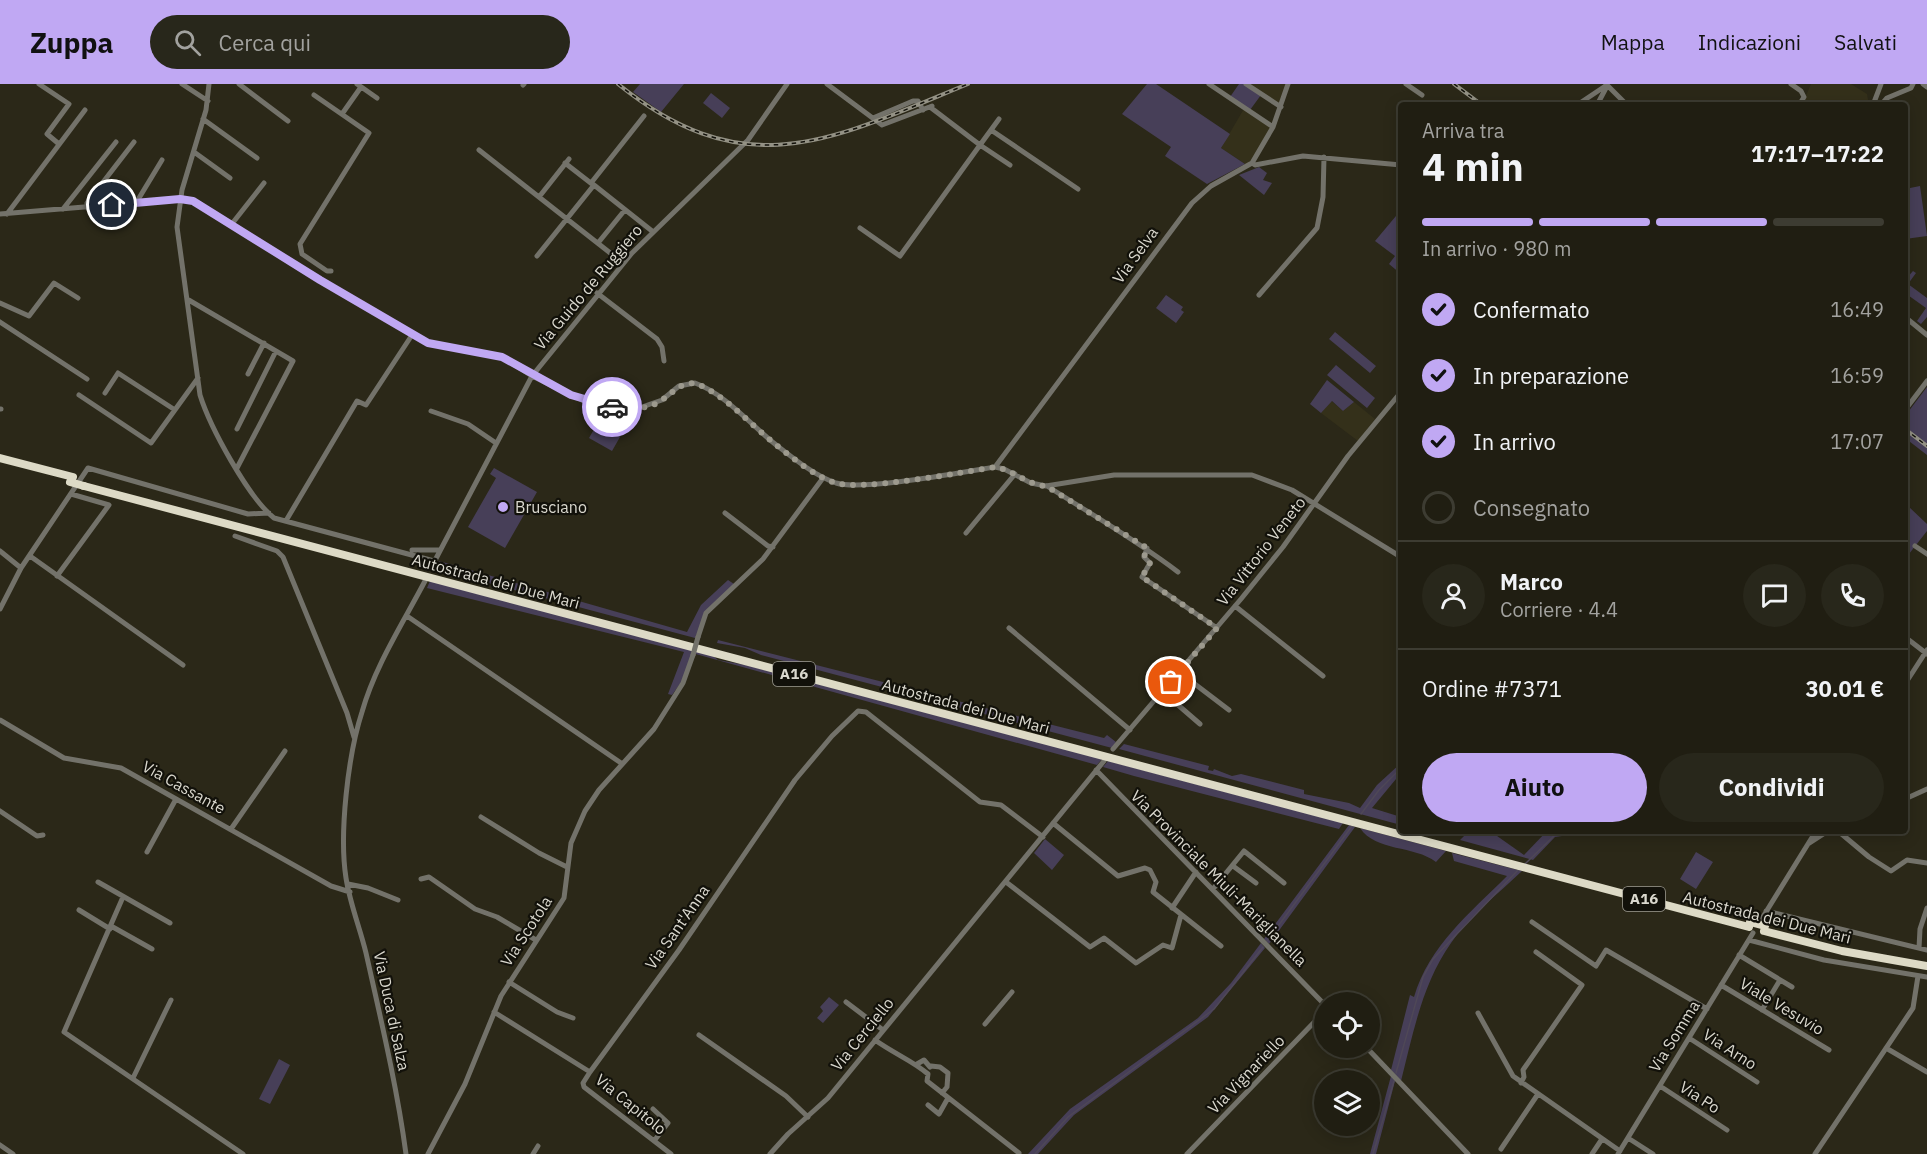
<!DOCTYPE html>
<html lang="it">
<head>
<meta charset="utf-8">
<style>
	body { margin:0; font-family:"IBM Plex Sans",sans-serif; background:#28271b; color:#f1f3f6; height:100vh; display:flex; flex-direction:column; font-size:22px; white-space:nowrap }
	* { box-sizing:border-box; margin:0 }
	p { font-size:20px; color:#a2a29f }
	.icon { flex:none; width:33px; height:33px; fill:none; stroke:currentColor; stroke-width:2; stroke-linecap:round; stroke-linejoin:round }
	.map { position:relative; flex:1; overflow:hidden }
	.details { position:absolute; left:1398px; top:18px; width:510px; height:732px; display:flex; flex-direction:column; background:#201e12; border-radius:6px; box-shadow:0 3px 15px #0003,0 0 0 2px #3d3c32 }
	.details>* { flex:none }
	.tools { position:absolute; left:1314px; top:908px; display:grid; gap:12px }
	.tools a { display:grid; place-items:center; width:66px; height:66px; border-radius:50%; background:#201e12; box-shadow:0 3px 15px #0003,0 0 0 2px #3d3c32; font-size:30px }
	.pin { position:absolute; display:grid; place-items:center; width:51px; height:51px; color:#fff; margin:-26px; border:3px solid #fff; border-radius:50%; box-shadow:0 2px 6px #0007 }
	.courier { position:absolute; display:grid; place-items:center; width:60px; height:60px; margin:-30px; border:4px solid #c0a8f3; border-radius:50%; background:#fff; color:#222; box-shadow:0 2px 8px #0007 }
	.headline em { font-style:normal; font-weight:700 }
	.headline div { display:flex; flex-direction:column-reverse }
	.headline { display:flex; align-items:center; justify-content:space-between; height:102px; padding:0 24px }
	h1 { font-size:39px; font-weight:700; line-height:45px }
	.bar { display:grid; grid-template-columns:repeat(4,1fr); gap:9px 6px; align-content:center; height:72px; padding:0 24px }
	.bar i { height:8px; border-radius:4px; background:#3d3c32 }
	.bar .current { background:#c0a8f3 }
	.bar p { grid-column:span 4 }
	.line { display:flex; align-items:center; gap:15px; padding:0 24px; border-top:2px solid #3d3c32 }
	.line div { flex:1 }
	.round { display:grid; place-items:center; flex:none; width:63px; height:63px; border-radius:32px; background:#28271b }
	ol { padding:0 24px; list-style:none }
	li { display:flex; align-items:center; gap:18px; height:66px }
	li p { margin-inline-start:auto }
	li .icon { padding:6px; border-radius:50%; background:#c0a8f3; color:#111; stroke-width:4 }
	li:last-child { color:#a2a29f }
	li i { width:33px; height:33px; border:3px solid #3d3c32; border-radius:50% }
	.button { display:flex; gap:12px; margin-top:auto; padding:12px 24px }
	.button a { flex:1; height:69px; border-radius:36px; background:#c0a8f3; color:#111; font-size:24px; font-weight:700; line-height:69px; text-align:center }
	.button a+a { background:#28271b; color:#f1f3f6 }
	header { display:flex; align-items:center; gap:36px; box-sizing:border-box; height:84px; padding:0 30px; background:#c0a8f3; color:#111 }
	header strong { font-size:28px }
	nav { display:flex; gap:33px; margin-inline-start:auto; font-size:21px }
	.search { width:420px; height:54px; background:#28271b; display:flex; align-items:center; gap:15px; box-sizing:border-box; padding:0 21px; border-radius:33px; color:#a2a29f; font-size:22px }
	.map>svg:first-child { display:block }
	.built { fill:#34301a }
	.green { fill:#473f58 }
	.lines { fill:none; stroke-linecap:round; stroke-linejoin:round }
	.stream { stroke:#4f4857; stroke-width:1.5 }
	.minor { stroke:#73726a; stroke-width:5 }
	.highway { stroke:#dddac6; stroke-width:8 }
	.rail-casing { stroke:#939184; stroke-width:4 }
	.rail { stroke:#12110a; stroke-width:1.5; stroke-dasharray:4.5; stroke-linecap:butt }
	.minor-bridge { stroke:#73726a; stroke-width:5 }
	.highway-bridge { stroke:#dddac6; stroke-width:8 }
	.done { stroke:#9d9a8e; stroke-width:6; stroke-dasharray:0 10.8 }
	.route { stroke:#c0a8f3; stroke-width:8 }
	.poi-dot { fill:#c0a8f3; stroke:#12110a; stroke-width:2 }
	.labels { text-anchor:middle; stroke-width:4.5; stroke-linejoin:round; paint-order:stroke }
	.shield { fill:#12110a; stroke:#9e9c93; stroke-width:1.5 }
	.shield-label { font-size:15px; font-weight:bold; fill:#dad8ce }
	.street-label { font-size:16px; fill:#dad8ce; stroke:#12110a }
	.poi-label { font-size:16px; fill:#dad8ce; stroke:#12110a; text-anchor:start }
</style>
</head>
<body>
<header>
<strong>Zuppa</strong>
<div class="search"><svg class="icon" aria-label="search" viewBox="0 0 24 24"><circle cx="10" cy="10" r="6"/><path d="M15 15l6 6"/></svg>Cerca qui</div>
<nav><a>Mappa</a><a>Indicazioni</a><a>Salvati</a></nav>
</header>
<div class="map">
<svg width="1927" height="1070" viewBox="0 0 1927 1070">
	<rect width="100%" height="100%" fill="#2b2818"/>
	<path class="built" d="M 1244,0 L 1286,0 L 1280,24 Z
		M 1811,0 L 1851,0 L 1867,10 L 1869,21 L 1802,21 Z
		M 1245,23 L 1273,41 L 1260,67 L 1247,81 L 1221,64 Z
		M 1331,317 L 1343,327 L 1354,318 L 1375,335 L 1358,357 L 1321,329 Z"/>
	<path class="green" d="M 640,0 L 684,0 L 661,28 L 633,8 Z
		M 1147,0 L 1156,0 L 1230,50 L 1221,64 L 1245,80 L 1207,100 L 1165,72 L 1171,63 L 1122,30 Z
		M 1239,0 L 1244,0 L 1261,11 L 1250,26 L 1230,13 Z
		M 711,9 L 730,24 L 722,34 L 703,19 Z
		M 1259,83 L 1267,89 L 1263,96 L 1272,99 L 1264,111 L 1239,91 Z
		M 1920,102 L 1927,152 L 1905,155 L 1905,105 Z
		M 1401,126 L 1401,190 L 1389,180 L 1395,172 L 1375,157 Z
		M 1913,187 L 1916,189 L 1908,200 L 1927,214 L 1927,233 L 1921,240 L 1917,237 L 1926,224 L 1905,209 L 1905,196 Z
		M 1166,211 L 1183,223 L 1181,226 L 1184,228 L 1176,239 L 1156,224 Z
		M 1335,248 L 1376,282 L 1370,289 L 1329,255 Z
		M 1336,281 L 1375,314 L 1367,324 L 1327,291 Z
		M 1327,296 L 1354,318 L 1343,327 L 1332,317 L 1321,329 L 1310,320 Z
		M 1927,303 L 1927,371 L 1905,354 L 1905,332 Z
		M 601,333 L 624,346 L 612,367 L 589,354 Z
		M 494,384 L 537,408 L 505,464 L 468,443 L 496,394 L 490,390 Z
		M 1905,389 C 1909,397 1912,404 1906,413 L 1908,422 L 1927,440 L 1927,447 L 1905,475 Z
		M 439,477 L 687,548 L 701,521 L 728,496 L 734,500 L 708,525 L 695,554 L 435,485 Z
		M 430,497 L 713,572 L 718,576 L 746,581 L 1102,675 L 1097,681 L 692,569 L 682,597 L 672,611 L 668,610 L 684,568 L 427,504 Z
		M 718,556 L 1104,654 L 1107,651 L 1116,658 L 1112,664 L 761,571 L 745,564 L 717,559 Z
		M 1124,660 L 1209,682 L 1208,686 L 1213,687 L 1214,685 L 1232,692 L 1241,690 L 1304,706 L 1304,710 L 1349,719 L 1360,724 L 1377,701 L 1401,679 L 1401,689 L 1372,724 L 1401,733 L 1401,741 L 1119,665 Z
		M 1108,677 L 1343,739 L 1339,745 L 1134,692 L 1103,683 Z
		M 1349,741 L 1355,743 L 1269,860 L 1264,855 Z
		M 1360,744 L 1446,767 L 1436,778 C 1414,761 1376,768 1360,744 Z
		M 1469,747 L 1490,747 L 1524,771 L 1547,747 L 1568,747 L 1562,752 L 1555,753 L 1533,776 L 1460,756 Z
		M 1045,755 L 1064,771 L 1052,786 L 1034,769 Z
		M 1696,768 L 1713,778 L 1696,805 L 1680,795 Z
		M 1452,769 L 1522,787 C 1498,810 1469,832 1451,859 C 1422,900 1413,950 1401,997 L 1391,986 L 1410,911 L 1414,913 C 1429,862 1470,829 1507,792 L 1454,777 Z
		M 1261,859 L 1265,864 L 1208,933 L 1074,1031 L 1038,1070 L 1028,1070 L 1070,1025 L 1198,934 L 1231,899 Z
		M 829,913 L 839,921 L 823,939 L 817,934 L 823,927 L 820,923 Z
		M 279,975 L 290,981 L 270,1020 L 259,1015 Z
		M 1391,992 L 1395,997 L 1376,1070 L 1370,1070 Z"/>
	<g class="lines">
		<path class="stream" d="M 1361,730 L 1379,706 L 1401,684
			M 1525,780 L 1559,747
			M 1267,857 L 1352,742
			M 1396,989 L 1423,893 L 1433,875 L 1519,785
			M 1035,1070 L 1068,1033 L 1214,925 L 1263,863
			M 1373,1070 L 1394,997"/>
		<path class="minor" d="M 39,0 L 69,20 L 47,50 L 59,60
			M 182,0 L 208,17
			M 209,0 L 206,26 L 182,106 L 177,143 L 200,311 C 210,343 248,413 274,434 L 434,477
			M 239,0 L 288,37
			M 357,0 L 377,14
			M 827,0 L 882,41 L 932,22
			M 1209,0 L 1273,43
			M 1246,0 L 1281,23
			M 1406,0 L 1422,11
			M 1606,0 L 1627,21
			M 1791,0 L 1801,7 L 1804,13 L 1799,21
			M 1923,0 L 1927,3
			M 523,1 L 524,0
			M 314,11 L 369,49 L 300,160 L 302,170 L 327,187 L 331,187
			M 1577,21 L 1607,1
			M 1597,21 L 1606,4
			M 1873,21 L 1881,0
			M 1881,21 L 1887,14 L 1911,4 L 1913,0
			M 342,30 L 361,3
			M 873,34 L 913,17 L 918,17 L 923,26
			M 203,35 L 257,74
			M 999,35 L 980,61 L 1010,81
			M 991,46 L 1078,105
			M 479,66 L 623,179
			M 194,68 L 230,94
			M 565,79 L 592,100
			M 1252,79 L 1255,81 L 1303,72 L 1401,81
			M 591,99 L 644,32
			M 539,113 L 569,75
			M 136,119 L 162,76
			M 87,123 L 87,119 L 134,58
			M 63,125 L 116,58
			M 0,130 L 180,115 L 193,117 L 320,196 L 428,259 L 502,273 L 532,292 L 584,317 L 611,323 L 642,323 L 662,316 L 679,302 L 695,299 C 725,310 750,340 775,360 C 793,374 815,392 836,399 C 863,407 963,388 995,383 L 1004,385 L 1031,399 L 1046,402 L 1114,391 L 1252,391 L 1292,406 L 1401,473
			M 7,130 L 85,26
			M 231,141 L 264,99
			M 860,144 L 900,172 L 980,61 L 930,23
			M 598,159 L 624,127
			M 537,172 L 594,101 L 652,147
			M 597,209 L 657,255 L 662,263 L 664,277
			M 1259,211 L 1317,144 L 1323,113 L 1324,73
			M 187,215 L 293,277 L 237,384
			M 0,219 L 29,232 L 54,199 L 78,214
			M 1905,233 L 1927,251
			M 0,238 L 87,295
			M 248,290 L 264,259
			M 105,309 L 118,289 L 175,326
			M 79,311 L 151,359 L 198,294
			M 0,325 L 1,325
			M 1905,326 L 1927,297
			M 431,327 L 468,340 L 496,359
			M 237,345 L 276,267
			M 995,383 L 1192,119 L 1211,102 L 1252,79 L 1273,43 L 1288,0
			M 1047,402 C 1091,430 1136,456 1178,488
			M 725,429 L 768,462 L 773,463
			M 287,435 L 357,317 L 366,321 L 412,251
			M 966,449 L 1015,390
			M 235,452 L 277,467 L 283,473 L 347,629 L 354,653
			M 1915,462 L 1927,470
			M 1147,464 L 1144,473 L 1150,479 L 1142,493 L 1217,544
			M 412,466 L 440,466
			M 0,467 L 21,484 L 0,525
			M 30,472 L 183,581
			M 21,484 L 88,384 L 248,430 L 269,429
			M 431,484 L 532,292 L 632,169 L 748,56 L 787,0
			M 57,492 L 109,421 L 71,410
			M 1235,522 L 1323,592
			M 407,532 L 621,679
			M 1009,544 L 1130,646
			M 698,553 L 706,529 L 763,475 L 823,394
			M 1905,553 L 1927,570
			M 1179,588 L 1229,626
			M 1905,600 L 1927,566
			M 1163,608 L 1200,640
			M 0,636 L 64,674 L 121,684 L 331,802 L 350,808
			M 1113,665 L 1241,515 L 1283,463 L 1348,372 L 1401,308
			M 1096,686 L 1324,920
			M 1905,715 L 1927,705
			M 0,727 L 37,752 L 43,751
			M 481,733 L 539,769 L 567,783
			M 1053,739 L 1118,792 L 1145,784 L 1150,786 L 1156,798 L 1153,808 L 1221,862
			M 231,745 L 285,667
			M 1838,747 L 1869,773 L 1891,787 L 1907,776 L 1927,779
			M 1808,760 L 1828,747
			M 147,768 L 176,715
			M 1233,782 L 1256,799
			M 421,795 L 429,793 L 475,825 L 497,833 L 536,856
			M 98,798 L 170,839
			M 1006,798 L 1090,863 L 1104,854 L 1136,879 L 1163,861 L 1172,864 L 1181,831
			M 348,800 L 368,804 L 398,816
			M 1213,805 L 1244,767 L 1284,799
			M 123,813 L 64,948 L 243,1070
			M 1172,824 L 1196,788
			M 79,826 L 110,845
			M 1766,827 L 1927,866
			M 1761,836 L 1816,747
			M 1532,838 L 1596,882 L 1606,866 L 1707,925
			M 111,842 L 152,865
			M 1749,856 L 1824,876 L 1927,893
			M 1919,864 L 1920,845 L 1927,824
			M 1739,871 L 1792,903
			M 509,898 L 557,928 L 573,934
			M 1721,901 L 1829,966
			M 846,918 L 883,946
			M 1762,926 L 1780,896
			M 494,928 L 590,988 L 679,866 L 795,696 L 832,652 L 858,627 L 866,628 L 980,718 L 1001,721 L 1043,753
			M 1478,929 L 1513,992 L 1620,1067
			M 985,940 L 1012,908
			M 699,951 L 786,1012 L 808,1033
			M 1689,954 L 1757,998
			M 875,956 C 893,969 913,977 928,990 L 927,997 L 1019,1069
			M 1366,963 L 1468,1070
			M 1886,964 L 1927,988
			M 917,980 L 924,976 L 930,983
			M 931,982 L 940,983 L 948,989 L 947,1003 L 942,1009
			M 590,988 L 583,999 L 584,1003 L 671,1070
			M 133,994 L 171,916
			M 1521,999 L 1524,993 L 1523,986 L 1582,901 L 1536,868
			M 1660,1002 L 1727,1046
			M 928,1021 L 939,1030 L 948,1014
			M 653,1025 L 668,1039 L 654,1057
			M 1628,1054 L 1653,1070
			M 0,1061 L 13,1070
			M 1501,1065 L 1538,1010
			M 406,1070 C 397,1003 381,936 366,869 C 360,844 350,820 346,794 C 339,750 348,671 362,628 C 375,582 403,539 425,497
			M 428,1070 L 465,1000 L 501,912 L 564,814 L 571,759 L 585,727 L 599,706 L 654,645 L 683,599 L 693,571
			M 533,1070 L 538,1062
			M 770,1070 L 788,1050 L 828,1014 L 1104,677
			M 1187,1070 L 1324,928
			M 1592,1070 L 1602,1055
			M 1618,1070 L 1753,849
			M 1815,1070 L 1913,924 L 1918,892"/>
		<path class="highway" d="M 0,374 L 73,393
			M 84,402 L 1749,843
			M 1764,847 L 1842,867 L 1927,882"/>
		<g class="rail-casing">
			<path id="rail" d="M 618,0 C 747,104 833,55 968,0
				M 1454,0 L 1482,21
				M 1905,345 L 1927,362"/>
		</g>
		<use href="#rail" class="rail"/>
		<path class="minor-bridge" d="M 693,571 L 698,553"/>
		<path class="highway-bridge" d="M 70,398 L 84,402
			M 1750,838 L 1765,842"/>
	</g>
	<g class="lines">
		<path class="done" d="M 612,323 C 628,325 649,326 662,316 C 674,308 679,299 695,299 C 725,311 750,340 775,360 C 793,374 815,393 836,399 C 864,407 962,388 995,383 C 1014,386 1027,401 1046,402 L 1147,464 L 1144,473 L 1150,479 L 1142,493 L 1217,544 L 1171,598"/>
		<path class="route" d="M 112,121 L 180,115 L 193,117 L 320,196 L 428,259 L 502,273 L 571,311 L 612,323"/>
	</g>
	<circle class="poi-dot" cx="503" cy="423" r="6"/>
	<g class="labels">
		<g class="shield">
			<rect x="773" y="578" width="42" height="24" rx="4.5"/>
			<rect x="1623" y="803" width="42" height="24" rx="4.5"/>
		</g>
		<g class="shield-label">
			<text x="794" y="595">A16</text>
			<text x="1644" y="820">A16</text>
		</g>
		<g class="street-label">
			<text transform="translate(1135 171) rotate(-54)" y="6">Via Selva</text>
			<text transform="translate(588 203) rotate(-50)" y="6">Via Guido de Ruggiero</text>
			<text transform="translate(1261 467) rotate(-52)" y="6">Via Vittorio Veneto</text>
			<text transform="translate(496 497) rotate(15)" y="6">Autostrada dei Due Mari</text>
			<text transform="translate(966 622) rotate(15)" y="6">Autostrada dei Due Mari</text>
			<text transform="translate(184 703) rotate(29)" y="6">Via Cassante</text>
			<text transform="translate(1219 794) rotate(45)" y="6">Via Provinciale Miuli-Mariglianella</text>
			<text transform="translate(1767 833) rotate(14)" y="6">Autostrada dei Due Mari</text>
			<text transform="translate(677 843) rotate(-55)" y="6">Via Sant'Anna</text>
			<text transform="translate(526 847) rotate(-57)" y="6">Via Scotola</text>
			<text transform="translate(1782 922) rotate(31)" y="6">Viale Vesuvio</text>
			<text transform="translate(392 927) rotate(78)" y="6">Via Duca di Salza</text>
			<text transform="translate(862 950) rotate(-51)" y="6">Via Cerciello</text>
			<text transform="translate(1674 952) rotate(-58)" y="6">Via Somma</text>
			<text transform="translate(1730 965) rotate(33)" y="6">Via Arno</text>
			<text transform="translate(1246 990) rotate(-46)" y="6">Via Vignariello</text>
			<text transform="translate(1700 1013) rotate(33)" y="6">Via Po</text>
			<text transform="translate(631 1020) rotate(39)" y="6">Via Capitolo</text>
		</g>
		<g class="poi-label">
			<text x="515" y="429">Brusciano</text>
		</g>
	</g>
</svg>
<div class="tools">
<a><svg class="icon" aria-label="locate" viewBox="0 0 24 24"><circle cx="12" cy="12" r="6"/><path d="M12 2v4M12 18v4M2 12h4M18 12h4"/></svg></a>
<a><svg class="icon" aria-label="layers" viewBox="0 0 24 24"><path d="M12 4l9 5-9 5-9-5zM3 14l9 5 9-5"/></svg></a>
</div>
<div class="pin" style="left:1171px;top:598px;background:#ea580c"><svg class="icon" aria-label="bag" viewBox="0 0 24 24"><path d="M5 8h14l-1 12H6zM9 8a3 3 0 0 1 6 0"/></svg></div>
<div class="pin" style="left:112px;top:121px;background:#1f2937"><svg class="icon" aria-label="home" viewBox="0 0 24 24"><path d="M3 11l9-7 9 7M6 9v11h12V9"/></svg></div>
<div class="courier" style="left:612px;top:323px"><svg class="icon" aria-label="car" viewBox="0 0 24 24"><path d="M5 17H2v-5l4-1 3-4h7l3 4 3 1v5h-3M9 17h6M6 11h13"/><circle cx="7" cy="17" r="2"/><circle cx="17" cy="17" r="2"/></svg></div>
<section class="details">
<div class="headline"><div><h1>4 min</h1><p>Arriva tra</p></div><em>17:17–17:22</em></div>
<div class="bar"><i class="current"></i><i class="current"></i><i class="current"></i><i></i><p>In arrivo · 980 m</p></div>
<ol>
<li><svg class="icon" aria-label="check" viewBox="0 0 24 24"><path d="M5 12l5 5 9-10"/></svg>Confermato<p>16:49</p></li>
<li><svg class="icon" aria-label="check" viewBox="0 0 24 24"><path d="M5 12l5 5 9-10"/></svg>In preparazione<p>16:59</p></li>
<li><svg class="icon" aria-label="check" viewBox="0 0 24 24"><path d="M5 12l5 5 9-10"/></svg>In arrivo<p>17:07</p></li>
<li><i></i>Consegnato</li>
</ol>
<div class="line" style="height:108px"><a class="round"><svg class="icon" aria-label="person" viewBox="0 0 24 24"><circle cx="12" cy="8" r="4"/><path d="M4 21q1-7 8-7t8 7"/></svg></a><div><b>Marco</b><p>Corriere · 4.4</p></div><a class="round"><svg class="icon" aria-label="chat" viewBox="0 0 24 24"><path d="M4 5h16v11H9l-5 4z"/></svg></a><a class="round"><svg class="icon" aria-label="phone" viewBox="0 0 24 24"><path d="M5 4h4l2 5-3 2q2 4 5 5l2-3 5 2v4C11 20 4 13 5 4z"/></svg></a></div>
<div class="line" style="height:78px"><div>Ordine #7371</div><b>30.01 €</b></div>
<div class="button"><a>Aiuto</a><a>Condividi</a></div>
</section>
</div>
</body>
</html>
